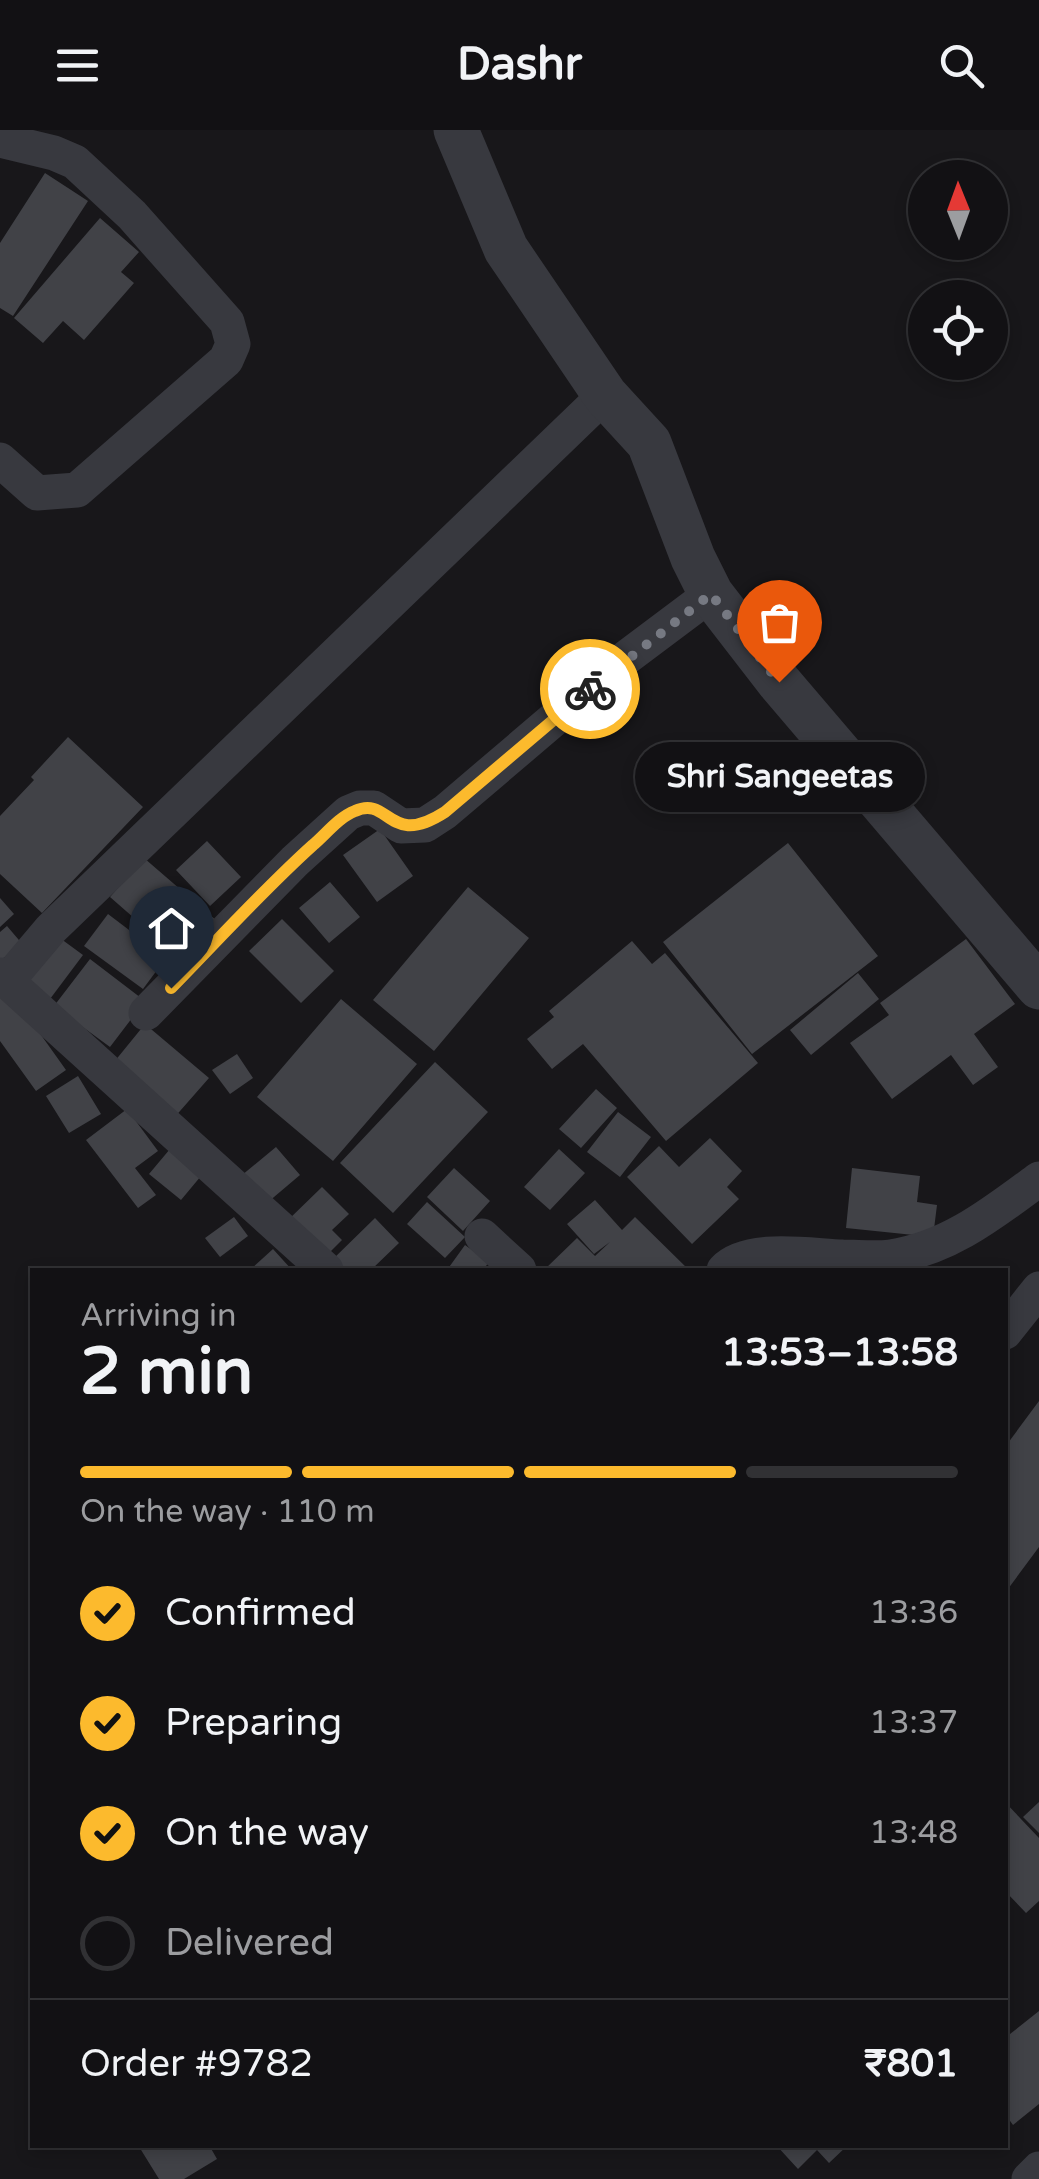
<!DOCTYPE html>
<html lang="en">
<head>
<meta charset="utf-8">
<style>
	body { margin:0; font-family:"Varela Round",sans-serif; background:#1b1a1d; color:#f1f3f6; height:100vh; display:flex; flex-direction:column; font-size:38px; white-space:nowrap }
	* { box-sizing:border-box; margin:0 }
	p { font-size:32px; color:#9c9da0 }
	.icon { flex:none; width:55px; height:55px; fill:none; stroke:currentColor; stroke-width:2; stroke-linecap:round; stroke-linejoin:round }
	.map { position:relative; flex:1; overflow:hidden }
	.panel { position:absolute; left:30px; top:1138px; width:978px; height:880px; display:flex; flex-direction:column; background:#121114; border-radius:0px; box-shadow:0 5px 15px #0003,0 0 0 2px #313134 }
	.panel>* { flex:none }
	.needle { width:65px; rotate:359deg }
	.fabs { position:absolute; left:908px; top:30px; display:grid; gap:20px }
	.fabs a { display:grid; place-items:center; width:100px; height:100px; border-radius:50%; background:#121114; box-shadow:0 5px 15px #0003,0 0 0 2px #313134; font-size:50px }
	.pin { position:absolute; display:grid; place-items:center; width:85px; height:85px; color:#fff; margin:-102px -42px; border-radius:50% 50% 50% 0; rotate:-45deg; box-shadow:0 0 10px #0007 }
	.pin .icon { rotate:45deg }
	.courier { position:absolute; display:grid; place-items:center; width:100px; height:100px; margin:-50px; border:8px solid #fcba2d; border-radius:50%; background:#fff; color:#222; box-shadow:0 2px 12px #0007 }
	.bubble { position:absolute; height:70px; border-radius:35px; background:#121114; box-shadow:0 5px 15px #0003,0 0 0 2px #313134; font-size:32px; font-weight:700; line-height:70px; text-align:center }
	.head em { font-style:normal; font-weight:700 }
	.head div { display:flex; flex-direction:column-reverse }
	.head { display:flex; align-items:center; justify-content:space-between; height:170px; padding:0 50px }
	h1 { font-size:65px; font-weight:700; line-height:75px }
	.bar { display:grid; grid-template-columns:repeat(4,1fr); gap:15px 10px; align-content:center; height:120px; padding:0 50px }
	.bar i { height:12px; border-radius:8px; background:#313134 }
	.bar .current { background:#fcba2d }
	.bar p { grid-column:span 4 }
	.line { display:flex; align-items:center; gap:25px; padding:0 50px; border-top:2px solid #313134 }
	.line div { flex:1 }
	ol { padding:0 50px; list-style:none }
	li { display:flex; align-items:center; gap:30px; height:110px }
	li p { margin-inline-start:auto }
	li .icon { padding:10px; border-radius:50%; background:#fcba2d; color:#111; stroke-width:4 }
	li:last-child { color:#9c9da0 }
	li i { width:55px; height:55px; border:5px solid #313134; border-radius:50% }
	header { display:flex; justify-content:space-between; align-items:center; height:130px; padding:0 50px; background:#121114; font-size:45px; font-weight:700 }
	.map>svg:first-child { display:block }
	.building { fill:#414247 }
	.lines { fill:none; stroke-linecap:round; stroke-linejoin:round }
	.minor { stroke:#38393f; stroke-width:35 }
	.tertiary { stroke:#38393f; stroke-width:45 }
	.done { stroke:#767982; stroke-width:10; stroke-dasharray:0 18 }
	.route { stroke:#fcba2d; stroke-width:12 }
</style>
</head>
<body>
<header><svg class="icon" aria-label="menu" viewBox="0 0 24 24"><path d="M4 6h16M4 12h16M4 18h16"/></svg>Dashr<svg class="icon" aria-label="search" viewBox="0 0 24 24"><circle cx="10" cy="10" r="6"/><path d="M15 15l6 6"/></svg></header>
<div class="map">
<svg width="1039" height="2049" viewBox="0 0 1039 2049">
	<rect width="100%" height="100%" fill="#18171a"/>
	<path class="building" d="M 45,43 L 88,71 L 13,186 L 0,178 L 0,113 Z
		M 100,88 L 139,122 L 121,142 L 134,153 L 84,210 L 63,191 L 43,213 L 14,188 Z
		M 68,607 L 143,677 L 42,783 L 0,744 L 0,686 L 34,650 L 31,647 Z
		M 380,699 L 413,746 L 377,772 L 343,725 Z
		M 207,711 L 241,747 L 210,776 L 176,740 Z
		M 788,713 L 878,826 L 752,924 L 663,812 Z
		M 144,728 L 217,791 L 182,830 L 110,767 Z
		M 330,752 L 360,787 L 329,813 L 299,778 Z
		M 468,757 L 529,808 L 434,921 L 373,870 Z
		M 0,768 L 14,784 L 0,797 Z
		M 108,784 L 166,828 L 143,859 L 84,816 Z
		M 282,789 L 334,841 L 301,873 L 249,821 Z
		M 7,796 L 24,816 L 0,830 L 0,802 Z
		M 53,803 L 83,825 L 50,869 L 21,847 Z
		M 966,809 L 1015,874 L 974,904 L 998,937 L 973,955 L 951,925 L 892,969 L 850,913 L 889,885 L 880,873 Z
		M 632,811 L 652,834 L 665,823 L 758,933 L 666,1011 L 583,914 L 552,939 L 527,909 L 554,887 L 549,881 Z
		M 90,829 L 145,871 L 110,917 L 54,876 Z
		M 858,843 L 879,869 L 811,925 L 790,900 Z
		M 4,853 L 66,940 L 36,961 L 0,911 L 0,855 Z
		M 341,869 L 417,934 L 333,1031 L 257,967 Z
		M 145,894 L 209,948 L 173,989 L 110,937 Z
		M 237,924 L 253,948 L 230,964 L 212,940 Z
		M 435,932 L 488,982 L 393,1083 L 340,1033 Z
		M 78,946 L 101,984 L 69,1003 L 46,966 Z
		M 596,959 L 617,978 L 581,1018 L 559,999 Z
		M 127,979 L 158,1021 L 135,1038 L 156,1065 L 138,1078 L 86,1010 Z
		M 618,982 L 651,1007 L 620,1047 L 587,1022 Z
		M 710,1008 L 742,1041 L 727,1057 L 739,1069 L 692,1114 L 627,1047 L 659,1016 L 679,1037 Z
		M 276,1017 L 300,1045 L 261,1078 L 236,1050 Z
		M 170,1019 L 201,1046 L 181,1070 L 149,1044 Z
		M 559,1019 L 585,1043 L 550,1080 L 524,1057 Z
		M 454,1038 L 490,1071 L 463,1101 L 427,1067 Z
		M 852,1038 L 920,1046 L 917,1072 L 937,1075 L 933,1107 L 846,1098 Z
		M 322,1057 L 349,1084 L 332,1100 L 342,1110 L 323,1129 L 286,1092 Z
		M 595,1070 L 622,1100 L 635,1087 L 689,1140 L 544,1140 L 577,1108 L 595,1126 L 610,1112 L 594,1124 L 567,1094 Z
		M 427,1072 L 465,1107 L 445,1128 L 407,1094 Z
		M 234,1087 L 248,1106 L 220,1127 L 205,1108 Z
		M 375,1088 L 399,1113 L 371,1140 L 337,1140 L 330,1132 Z
		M 465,1115 L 489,1132 L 483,1140 L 447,1140 Z
		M 273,1119 L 292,1140 L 250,1140 Z
		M 1039,1271 L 1039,1417 L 1005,1463 L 1005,1317 Z
		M 1005,1672 L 1039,1708 L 1039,1771 L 1026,1783 L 1005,1761 Z
		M 1039,1672 L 1039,1703 L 1023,1687 Z
		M 1039,1881 L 1039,1974 L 1013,1995 L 1005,1984 L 1005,1908 Z
		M 138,2015 L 209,2015 L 217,2029 L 184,2049 L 159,2049 Z
		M 776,2015 L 848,2015 L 829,2033 L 817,2020 L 798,2039 Z"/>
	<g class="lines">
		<path class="minor" d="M 0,10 L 54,23 L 75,32 L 132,85 L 227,192 L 233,214 L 226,230 L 77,360 L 37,363 L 0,330
			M 0,845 L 326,1140
			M 8,850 L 51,799 L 605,265
			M 146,883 L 295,731 L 348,683 L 360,678 L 374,678 L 401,696 L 425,695 L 445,682 L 627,527 L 711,464
			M 482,1106 L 519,1140
			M 724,1140 C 748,1115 810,1126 843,1127 C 858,1127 875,1129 890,1127 C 948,1119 993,1083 1039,1049
			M 1005,1202 L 1039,1159
			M 1029,2049 L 1039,2039"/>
		<path class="tertiary" d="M 456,0 L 506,119 L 605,265 L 649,313 L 693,428 L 711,464 L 779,552 L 1039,857"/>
	</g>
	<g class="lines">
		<path class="done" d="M 590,559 L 711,464 L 779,552"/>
		<path class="route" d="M 171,858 C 218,810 263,760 313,715 C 326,704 339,687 355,681 C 390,665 388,719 445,682 L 590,559"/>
	</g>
</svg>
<div class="fabs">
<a><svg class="needle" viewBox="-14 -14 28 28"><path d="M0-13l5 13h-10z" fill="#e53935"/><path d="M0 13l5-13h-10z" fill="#9c9da0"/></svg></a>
<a><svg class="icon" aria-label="locate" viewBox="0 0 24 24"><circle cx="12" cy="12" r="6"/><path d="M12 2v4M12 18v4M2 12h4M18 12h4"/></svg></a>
</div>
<div class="pin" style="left:779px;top:552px;background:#ea580c"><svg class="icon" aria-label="bag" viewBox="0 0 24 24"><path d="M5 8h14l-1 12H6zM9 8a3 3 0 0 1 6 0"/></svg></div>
<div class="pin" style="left:171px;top:858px;background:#1f2937"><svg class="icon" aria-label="home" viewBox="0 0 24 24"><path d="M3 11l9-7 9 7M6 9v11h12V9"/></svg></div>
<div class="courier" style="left:590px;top:559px"><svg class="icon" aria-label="bike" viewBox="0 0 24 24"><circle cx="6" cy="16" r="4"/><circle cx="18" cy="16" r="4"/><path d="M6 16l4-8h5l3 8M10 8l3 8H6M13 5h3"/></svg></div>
<div class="bubble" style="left:635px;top:612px;width:290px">Shri Sangeetas</div>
<section class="panel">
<div class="head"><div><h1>2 min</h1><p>Arriving in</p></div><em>13:53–13:58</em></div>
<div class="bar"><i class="current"></i><i class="current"></i><i class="current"></i><i></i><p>On the way · 110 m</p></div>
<ol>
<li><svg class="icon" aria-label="check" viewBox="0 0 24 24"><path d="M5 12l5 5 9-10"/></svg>Confirmed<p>13:36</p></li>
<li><svg class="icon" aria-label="check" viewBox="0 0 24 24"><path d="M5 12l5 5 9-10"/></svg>Preparing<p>13:37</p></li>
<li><svg class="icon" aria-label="check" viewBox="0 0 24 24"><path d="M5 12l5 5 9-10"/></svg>On the way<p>13:48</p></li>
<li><i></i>Delivered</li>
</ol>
<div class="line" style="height:130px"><div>Order #9782</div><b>₹801</b></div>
</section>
</div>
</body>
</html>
